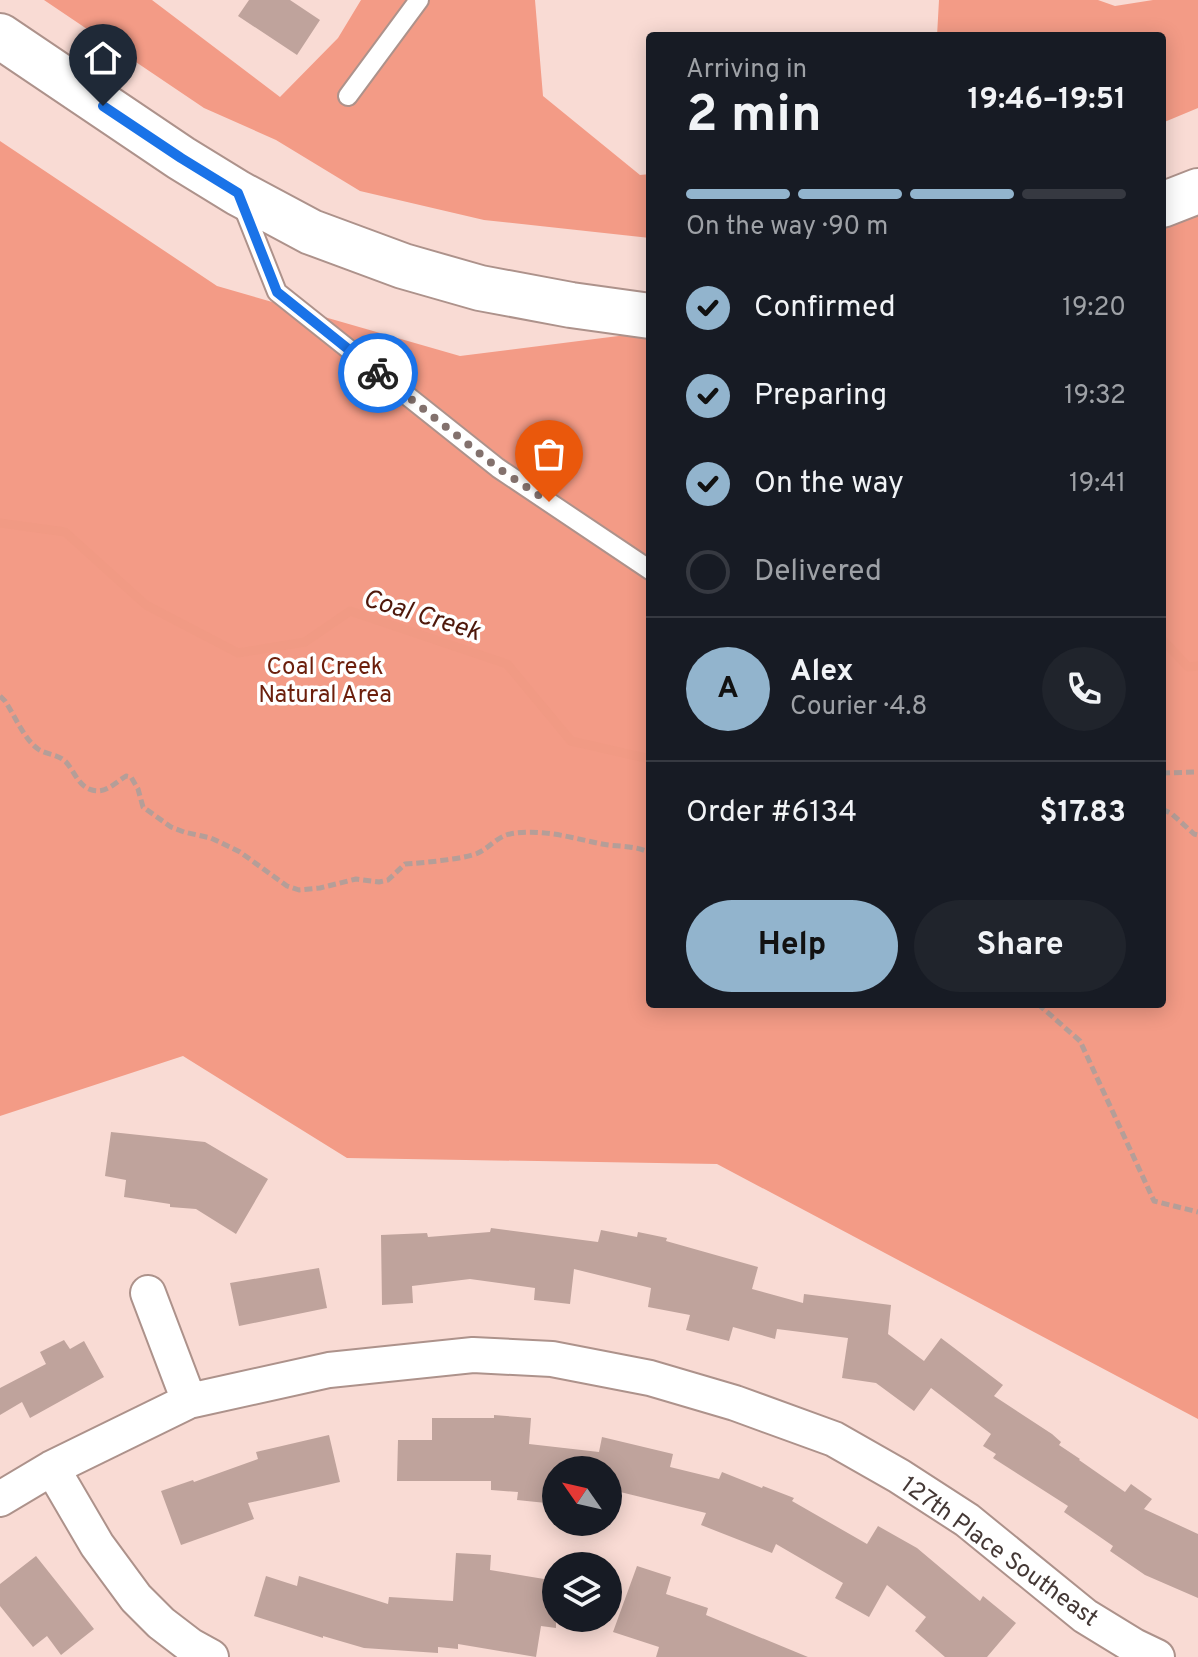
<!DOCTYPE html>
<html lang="en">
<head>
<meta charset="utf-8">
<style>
	body { margin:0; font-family:Overpass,sans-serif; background:#20242c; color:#f1f3f6; height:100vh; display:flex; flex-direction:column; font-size:30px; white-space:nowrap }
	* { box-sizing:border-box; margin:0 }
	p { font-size:26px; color:#9ea1a6 }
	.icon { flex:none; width:44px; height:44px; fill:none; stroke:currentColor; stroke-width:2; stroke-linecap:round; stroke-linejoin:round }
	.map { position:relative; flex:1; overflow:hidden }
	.sheet { position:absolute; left:646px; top:32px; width:520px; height:976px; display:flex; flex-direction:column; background:#171b24; border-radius:8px; box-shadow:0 4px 20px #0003 }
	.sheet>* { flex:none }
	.needle { width:52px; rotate:304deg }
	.controls { position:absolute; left:542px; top:1456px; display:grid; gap:16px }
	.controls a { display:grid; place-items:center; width:80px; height:80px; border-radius:50%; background:#171b24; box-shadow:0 4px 20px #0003; font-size:40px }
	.pin { position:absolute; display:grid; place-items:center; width:68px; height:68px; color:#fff; margin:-82px -34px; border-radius:50% 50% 50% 0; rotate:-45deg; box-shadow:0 0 8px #0007 }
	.pin .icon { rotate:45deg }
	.courier { position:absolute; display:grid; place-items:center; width:80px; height:80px; margin:-40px; border:6px solid #1a73e8; border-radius:50%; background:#fff; color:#222; box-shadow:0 2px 10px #0007 }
	.summary em { font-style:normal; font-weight:700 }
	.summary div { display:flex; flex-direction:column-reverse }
	.summary { display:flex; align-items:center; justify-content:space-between; height:136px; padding:0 40px }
	h1 { font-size:52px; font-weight:700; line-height:60px }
	.bar { display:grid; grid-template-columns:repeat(4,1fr); gap:12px 8px; align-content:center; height:96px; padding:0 40px }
	.bar i { height:10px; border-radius:6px; background:#363941 }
	.bar .selected { background:#92b4cd }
	.bar p { grid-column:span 4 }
	.line { display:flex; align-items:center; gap:20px; padding:0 40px; border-top:2px solid #363941 }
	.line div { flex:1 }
	.round { display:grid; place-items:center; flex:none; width:84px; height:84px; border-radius:42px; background:#20242c }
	ol { padding:0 40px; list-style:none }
	li { display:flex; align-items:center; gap:24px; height:88px }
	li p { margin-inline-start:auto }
	li .icon { padding:8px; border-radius:50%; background:#92b4cd; color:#111; stroke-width:4 }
	li:last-child { color:#9ea1a6 }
	li i { width:44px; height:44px; border:4px solid #363941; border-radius:50% }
	.cta { display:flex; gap:16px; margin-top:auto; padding:16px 40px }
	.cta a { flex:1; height:92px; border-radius:48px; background:#92b4cd; color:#111; font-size:32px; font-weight:700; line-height:92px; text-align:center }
	.cta a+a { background:#20242c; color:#f1f3f6 }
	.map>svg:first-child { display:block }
	.forest { fill:#f39b86 }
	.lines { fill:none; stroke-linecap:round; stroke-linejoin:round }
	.stream { stroke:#f19a84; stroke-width:9 }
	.building { fill:#bfa39c }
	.service-casing { stroke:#ad928b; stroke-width:22 }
	.minor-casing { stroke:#ad928b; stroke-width:38 }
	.primary-casing { stroke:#ad928b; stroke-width:48 }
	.path { stroke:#b59e98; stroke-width:5; stroke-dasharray:8 4; stroke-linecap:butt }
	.service { stroke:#fff; stroke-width:18 }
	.minor { stroke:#fff; stroke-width:34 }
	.primary { stroke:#fff; stroke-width:44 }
	.done { stroke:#83716d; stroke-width:8; stroke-dasharray:0 14.4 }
	.route { stroke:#1a73e8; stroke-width:10 }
	.labels { text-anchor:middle; stroke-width:7; stroke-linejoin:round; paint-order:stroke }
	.park-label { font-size:24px; fill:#6c1f0c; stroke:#fff }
	.street-label { font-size:24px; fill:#443835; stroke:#fff }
	.water-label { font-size:26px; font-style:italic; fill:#4e180b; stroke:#fff }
</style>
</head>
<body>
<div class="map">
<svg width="1198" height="1657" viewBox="0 0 1198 1657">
	<rect width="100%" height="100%" fill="#f9dbd4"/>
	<path class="forest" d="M 44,0 L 152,0 L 280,97 L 338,38 L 361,0 L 535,0 L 543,96 L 640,175 L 650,174 L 650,238 L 484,220 L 360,191 L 276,140 L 204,108 Z
		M 939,0 L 1098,0 L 1115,6 L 1153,0 L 1198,0 L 1198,108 L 1162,123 L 1162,36 L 937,36 Z
		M 0,141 L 217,286 L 460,356 L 650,332 L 650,1004 L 1162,1004 L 1162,207 L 1198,194 L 1198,1419 L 717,1164 L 347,1158 L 183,1056 L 0,1116 Z"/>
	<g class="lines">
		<path class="stream" d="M 0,523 L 65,532 L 146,605 L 238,653 L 305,642 L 350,611 L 507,664 L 571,741 L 650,759
			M 1162,639 L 1188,667 L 1198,666"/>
	</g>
	<path class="building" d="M 249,0 L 290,0 L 320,20 L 297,55 L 238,16 Z
		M 111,1132 L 205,1142 L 268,1179 L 236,1234 L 196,1209 L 170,1207 L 170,1204 L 124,1197 L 126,1180 L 105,1176 Z
		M 491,1228 L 598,1242 L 601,1230 L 637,1237 L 638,1232 L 667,1238 L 666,1241 L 758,1267 L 752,1289 L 803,1303 L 804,1294 L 891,1305 L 888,1334 L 924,1361 L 941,1338 L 1003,1385 L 994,1396 L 1052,1434 L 1061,1442 L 1059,1445 L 1080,1459 L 1079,1460 L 1125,1492 L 1131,1484 L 1152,1499 L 1144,1509 L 1198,1534 L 1198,1598 L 1145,1575 L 1110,1551 L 1113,1546 L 1064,1512 L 1068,1506 L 993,1458 L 996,1454 L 983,1446 L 991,1434 L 931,1388 L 914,1411 L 876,1383 L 842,1378 L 848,1338 L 777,1329 L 775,1339 L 733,1327 L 729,1341 L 686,1330 L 690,1315 L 648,1307 L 651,1288 L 574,1269 L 570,1304 L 534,1300 L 535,1288 L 470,1279 L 412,1286 L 413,1303 L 382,1305 L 381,1235 L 427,1233 L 428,1237 L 490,1232 Z
		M 319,1268 L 327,1308 L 239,1326 L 230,1283 Z
		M 64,1340 L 70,1349 L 84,1341 L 104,1377 L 30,1418 L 22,1402 L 0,1415 L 0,1388 L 46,1364 L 40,1352 Z
		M 494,1415 L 531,1418 L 529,1444 L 599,1452 L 602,1437 L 673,1454 L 670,1467 L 719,1479 L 722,1472 L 762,1488 L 763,1486 L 794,1498 L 792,1501 L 867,1544 L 878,1526 L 917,1548 L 980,1601 L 983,1596 L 1016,1623 L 987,1657 L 945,1657 L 915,1631 L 926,1617 L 887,1585 L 869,1617 L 835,1598 L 843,1583 L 776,1544 L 772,1553 L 701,1525 L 706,1513 L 608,1489 L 608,1470 L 556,1470 L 556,1504 L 517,1500 L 518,1492 L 491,1490 L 491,1481 L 397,1481 L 398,1440 L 432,1440 L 432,1418 L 494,1418 Z
		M 329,1435 L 340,1482 L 248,1503 L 254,1519 L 181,1545 L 161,1491 L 193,1480 L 194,1482 L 258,1459 L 256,1452 Z
		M 456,1553 L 491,1555 L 490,1570 L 556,1581 L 556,1628 L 541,1626 L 536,1657 L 458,1644 L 458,1649 L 438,1647 L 438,1653 L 364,1648 L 323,1636 L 323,1638 L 254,1616 L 266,1576 L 297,1586 L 299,1576 L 388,1604 L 389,1597 L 453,1601 Z
		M 36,1556 L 94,1629 L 61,1655 L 47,1636 L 33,1647 L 0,1606 L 0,1584 Z
		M 637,1566 L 671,1577 L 666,1594 L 708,1608 L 706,1615 L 808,1657 L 656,1657 L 659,1647 L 613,1632 Z"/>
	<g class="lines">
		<g class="service-casing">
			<path id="service" d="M 348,96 L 419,0
				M 242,204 L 277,292 L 498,468 L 650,570"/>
		</g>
		<g class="minor-casing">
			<path id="minor" d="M 189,1401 L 329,1370 L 473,1355 L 552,1359 L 650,1378 L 735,1403 L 834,1439 L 899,1476 L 967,1520 L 1085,1616 L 1134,1646 L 1157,1657
				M 52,1468 L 97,1545 L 136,1598 L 161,1623 L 191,1646 L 211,1657
				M 0,1499 L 52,1468 L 189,1401 L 148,1293"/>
		</g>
		<g class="primary-casing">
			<path id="primary" d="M 0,36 L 181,158 L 238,193 L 311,232 L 403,266 L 480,288 L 571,305 L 650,316
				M 1162,205 L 1198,191"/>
		</g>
		<path class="path" d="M 0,696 L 5,701 C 15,716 24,739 38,749 C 47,755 58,754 66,762 C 74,771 79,787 92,790 C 105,794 115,783 126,776 L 131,777 L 138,789 L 143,807 L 171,827 L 184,832 L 211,838 L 240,852 L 287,886 L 299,890 L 320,888 L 356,879 L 379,882 L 388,880 L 405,864 C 421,863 465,859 478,853 C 489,848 498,836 510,834 C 541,828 572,838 602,844 C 617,847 636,845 650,853
			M 1162,773 L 1198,772
			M 1162,809 L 1172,814 L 1194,834 L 1198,835
			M 1038,1004 L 1080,1041 L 1154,1201 L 1198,1212"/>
		<use href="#service" class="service"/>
		<use href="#minor" class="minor"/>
		<use href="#primary" class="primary"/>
	</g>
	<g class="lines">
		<path class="done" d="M 378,373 L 498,468 L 549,502"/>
		<path class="route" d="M 103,106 L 181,158 L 238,193 L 277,292 L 378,373"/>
	</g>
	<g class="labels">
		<g class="park-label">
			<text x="325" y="674">Coal Creek<tspan x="325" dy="28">Natural Area</tspan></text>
		</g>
		<g class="street-label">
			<text transform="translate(1000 1551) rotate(36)" y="8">127th Place Southeast</text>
		</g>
		<g class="water-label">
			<text transform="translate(422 614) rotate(17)" y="9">Coal Creek</text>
		</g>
	</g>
</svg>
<div class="controls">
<a><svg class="needle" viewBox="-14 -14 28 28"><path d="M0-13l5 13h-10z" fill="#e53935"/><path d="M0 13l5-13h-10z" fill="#9ea1a6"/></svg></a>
<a><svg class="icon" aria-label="layers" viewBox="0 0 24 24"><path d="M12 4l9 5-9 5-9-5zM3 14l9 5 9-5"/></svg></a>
</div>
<div class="pin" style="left:549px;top:502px;background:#ea580c"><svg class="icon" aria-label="bag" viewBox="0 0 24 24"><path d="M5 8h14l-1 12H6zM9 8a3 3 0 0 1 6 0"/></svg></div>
<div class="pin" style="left:103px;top:106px;background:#1f2937"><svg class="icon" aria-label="home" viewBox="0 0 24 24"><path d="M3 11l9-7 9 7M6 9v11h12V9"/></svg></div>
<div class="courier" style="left:378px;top:373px"><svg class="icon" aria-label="bike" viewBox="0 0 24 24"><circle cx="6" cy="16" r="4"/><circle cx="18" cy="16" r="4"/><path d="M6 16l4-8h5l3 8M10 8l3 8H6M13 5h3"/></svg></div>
<section class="sheet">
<div class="summary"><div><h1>2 min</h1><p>Arriving in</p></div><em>19:46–19:51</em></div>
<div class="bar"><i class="selected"></i><i class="selected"></i><i class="selected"></i><i></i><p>On the way · 90 m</p></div>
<ol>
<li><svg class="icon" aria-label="check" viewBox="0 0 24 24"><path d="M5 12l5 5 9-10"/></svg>Confirmed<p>19:20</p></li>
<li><svg class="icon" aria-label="check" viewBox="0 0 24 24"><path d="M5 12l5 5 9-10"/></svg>Preparing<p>19:32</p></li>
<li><svg class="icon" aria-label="check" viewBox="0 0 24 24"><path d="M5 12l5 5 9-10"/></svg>On the way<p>19:41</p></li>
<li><i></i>Delivered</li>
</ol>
<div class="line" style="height:144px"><b class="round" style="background:#92b4cd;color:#111">A</b><div><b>Alex</b><p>Courier · 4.8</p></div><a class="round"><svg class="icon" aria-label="phone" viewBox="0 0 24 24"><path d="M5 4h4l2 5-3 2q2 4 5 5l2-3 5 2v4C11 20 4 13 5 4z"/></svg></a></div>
<div class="line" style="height:104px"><div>Order #6134</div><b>$17.83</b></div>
<div class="cta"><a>Help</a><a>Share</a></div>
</section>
</div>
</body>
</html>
